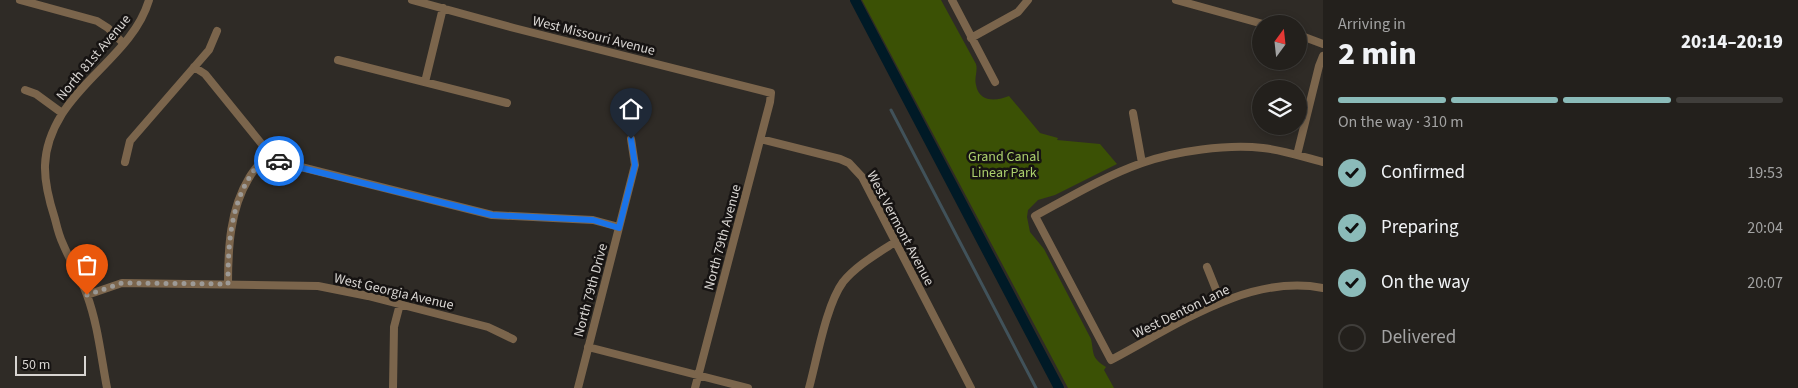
<!DOCTYPE html>
<html lang="en">
<head>
<meta charset="utf-8">
<style>
	body { margin:0; font-family:"Source Sans 3",sans-serif; background:#2f2d29; color:#f1f3f6; height:100vh; display:flex; flex-direction:column; font-size:19px; white-space:nowrap }
	* { box-sizing:border-box; margin:0 }
	p { font-size:16px; color:#a3a3a3 }
	.icon { flex:none; width:28px; height:28px; fill:none; stroke:currentColor; stroke-width:2; stroke-linecap:round; stroke-linejoin:round }
	.map { position:relative; flex:1; overflow:hidden }
	.side { display:flex; flex-direction:column; background:#23201c; width:475px }
	.side>* { flex:none }
	.needle { width:32px; rotate:15deg }
	.tools { position:absolute; left:1252px; top:15px; display:grid; gap:10px }
	.tools a { display:grid; place-items:center; width:55px; height:55px; border-radius:50%; background:#23201c; box-shadow:0 2px 8px #0003,0 0 0 1px #403e3b; font-size:25px }
	.scale { position:absolute; left:15px; bottom:12px; width:71px; box-sizing:border-box; padding-left:5px; border:2px solid #d8d5d2; border-top:0; font-size:14px; line-height:18px; white-space:nowrap; color:#d8d5d2; -webkit-text-stroke:4px #161312; paint-order:stroke }
	.pin { position:absolute; display:grid; place-items:center; width:42px; height:42px; color:#fff; margin:-51px -21px; border-radius:50% 50% 50% 0; rotate:-45deg; box-shadow:0 0 5px #0007 }
	.pin .icon { rotate:45deg }
	.courier { position:absolute; display:grid; place-items:center; width:50px; height:50px; margin:-25px; border:4px solid #1a73e8; border-radius:50%; background:#fff; color:#222; box-shadow:0 1px 6px #0007 }
	.overview em { font-style:normal; font-weight:800 }
	.overview div { display:flex; flex-direction:column-reverse }
	.overview { display:flex; align-items:center; justify-content:space-between; height:85px; padding:0 15px }
	h1 { font-size:32px; font-weight:800; line-height:38px }
	.bar { display:grid; grid-template-columns:repeat(4,1fr); gap:8px 5px; align-content:center; height:60px; padding:0 15px }
	.bar i { height:6px; border-radius:4px; background:#403e3b }
	.bar .on { background:#8bbbb9 }
	.bar p { grid-column:span 4 }
	ol { padding:0 15px; list-style:none }
	li { display:flex; align-items:center; gap:15px; height:55px }
	li p { margin-inline-start:auto }
	li .icon { padding:5px; border-radius:50%; background:#8bbbb9; color:#111; stroke-width:4 }
	li:last-child { color:#a3a3a3 }
	li i { width:28px; height:28px; border:2px solid #403e3b; border-radius:50% }
	main { display:flex; flex:1; min-height:0 }
	.map>svg:first-child { display:block }
	.green { fill:#3b5105 }
	.lines { fill:none; stroke-linecap:round; stroke-linejoin:round }
	.stream { stroke:#41525a; stroke-width:3 }
	.canal { stroke:#001a26; stroke-width:10 }
	.street { stroke:#7b654c; stroke-width:8 }
	.done { stroke:#9d9a96; stroke-width:5; stroke-dasharray:0 9 }
	.route { stroke:#1a73e8; stroke-width:6 }
	.labels { text-anchor:middle; stroke-width:5; stroke-linejoin:round; paint-order:stroke }
	.street-label { font-size:14px; fill:#d8d5d2; stroke:#161312 }
	.park-label { font-size:14px; fill:#acd06d; stroke:#161312 }
</style>
</head>
<body>
<main>
<div class="map">
<svg width="1323" height="388" viewBox="0 0 1323 388">
	<rect width="100%" height="100%" fill="#2f2b26"/>
	<path class="green" d="M 862,0 L 941,0 L 976,64 C 978,71 974,78 976,85 C 979,103 997,101 1009,96 L 1040,133 L 1058,138 L 1057,140 L 1100,144 L 1117,164 L 1055,195 L 1038,200 L 1028,210 L 1027,217 L 1030,232 L 1044,249 L 1091,339 C 1094,353 1091,358 1106,367 L 1104,370 L 1114,388 L 1068,388 Z"/>
	<g class="lines">
		<path class="stream" d="M 891,110 L 1036,388"/>
		<path class="canal" d="M 855,0 L 1059,388"/>
		<path class="street" d="M 20,0 L 97,21 L 108,28 L 123,43
			M 412,0 L 514,28 L 771,93 L 770,102 L 695,388
			M 952,0 L 995,82
			M 1176,0 L 1263,24
			M 1299,35 L 1323,44
			M 971,38 L 1018,12 L 1028,0
			M 338,60 L 507,103
			M 194,67 L 205,74 L 269,153 L 281,162 L 492,215 L 593,220 L 619,227
			M 425,82 L 443,8
			M 25,90 L 36,94 L 62,113
			M 1133,113 L 1142,163
			M 761,139 L 840,159 L 849,163 L 862,177 L 971,388
			M 1297,155 L 1319,66 L 1323,56
			M 125,162 L 130,141 L 209,50 L 217,31
			M 1323,162 C 1303,157 1283,150 1263,148 C 1227,144 1176,151 1142,163 C 1105,176 1070,197 1035,216 L 1111,360 C 1174,327 1249,273 1323,288
			M 1207,267 L 1221,302
			M 228,284 C 228,248 230,209 249,178 C 254,169 262,161 269,153
			M 87,295 L 122,283 L 318,286 L 368,296 L 488,327 L 513,339
			M 588,347 L 748,388
			M 107,388 C 101,357 98,325 87,295 C 81,278 70,261 63,244 C 59,236 57,227 55,219 C 42,179 39,151 62,114 C 87,74 135,47 149,0
			M 393,388 L 394,327 L 400,304
			M 578,388 L 635,165 L 631,139
			M 809,388 C 817,359 826,305 843,282 C 857,265 877,254 895,242"/>
	</g>
	<g class="lines">
		<path class="done" d="M 87,295 L 122,283 L 228,284 C 228,248 230,209 249,178 C 254,169 262,161 269,154 L 279,161"/>
		<path class="route" d="M 279,161 L 302,168 L 492,215 L 593,220 L 619,228 L 635,165 L 631,139"/>
	</g>
	<g class="labels">
		<g class="street-label">
			<text transform="translate(594 35) rotate(14)" y="5">West Missouri Avenue</text>
			<text transform="translate(93 57) rotate(-50)" y="5">North 81st Avenue</text>
			<text transform="translate(901 228) rotate(62)" y="5">West Vermont Avenue</text>
			<text transform="translate(722 237) rotate(-75)" y="5">North 79th Avenue</text>
			<text transform="translate(590 290) rotate(-75)" y="5">North 79th Drive</text>
			<text transform="translate(394 291) rotate(13)" y="5">West Georgia Avenue</text>
			<text transform="translate(1181 311) rotate(-26)" y="5">West Denton Lane</text>
		</g>
		<g class="park-label">
			<text x="1004" y="161">Grand Canal<tspan x="1004" dy="16">Linear Park</tspan></text>
		</g>
	</g>
</svg>
<div class="tools">
<a><svg class="needle" viewBox="-14 -14 28 28"><path d="M0-13l5 13h-10z" fill="#e53935"/><path d="M0 13l5-13h-10z" fill="#a3a3a3"/></svg></a>
<a><svg class="icon" aria-label="layers" viewBox="0 0 24 24"><path d="M12 4l9 5-9 5-9-5zM3 14l9 5 9-5"/></svg></a>
</div>
<div class="scale">50 m</div>
<div class="pin" style="left:87px;top:295px;background:#ea580c"><svg class="icon" aria-label="bag" viewBox="0 0 24 24"><path d="M5 8h14l-1 12H6zM9 8a3 3 0 0 1 6 0"/></svg></div>
<div class="pin" style="left:631px;top:139px;background:#1f2937"><svg class="icon" aria-label="home" viewBox="0 0 24 24"><path d="M3 11l9-7 9 7M6 9v11h12V9"/></svg></div>
<div class="courier" style="left:279px;top:161px"><svg class="icon" aria-label="car" viewBox="0 0 24 24"><path d="M5 17H2v-5l4-1 3-4h7l3 4 3 1v5h-3M9 17h6M6 11h13"/><circle cx="7" cy="17" r="2"/><circle cx="17" cy="17" r="2"/></svg></div>
</div>
<section class="side">
<div class="overview"><div><h1>2 min</h1><p>Arriving in</p></div><em>20:14–20:19</em></div>
<div class="bar"><i class="on"></i><i class="on"></i><i class="on"></i><i></i><p>On the way · 310 m</p></div>
<ol>
<li><svg class="icon" aria-label="check" viewBox="0 0 24 24"><path d="M5 12l5 5 9-10"/></svg>Confirmed<p>19:53</p></li>
<li><svg class="icon" aria-label="check" viewBox="0 0 24 24"><path d="M5 12l5 5 9-10"/></svg>Preparing<p>20:04</p></li>
<li><svg class="icon" aria-label="check" viewBox="0 0 24 24"><path d="M5 12l5 5 9-10"/></svg>On the way<p>20:07</p></li>
<li><i></i>Delivered</li>
</ol>
</section>
</main>
</body>
</html>
